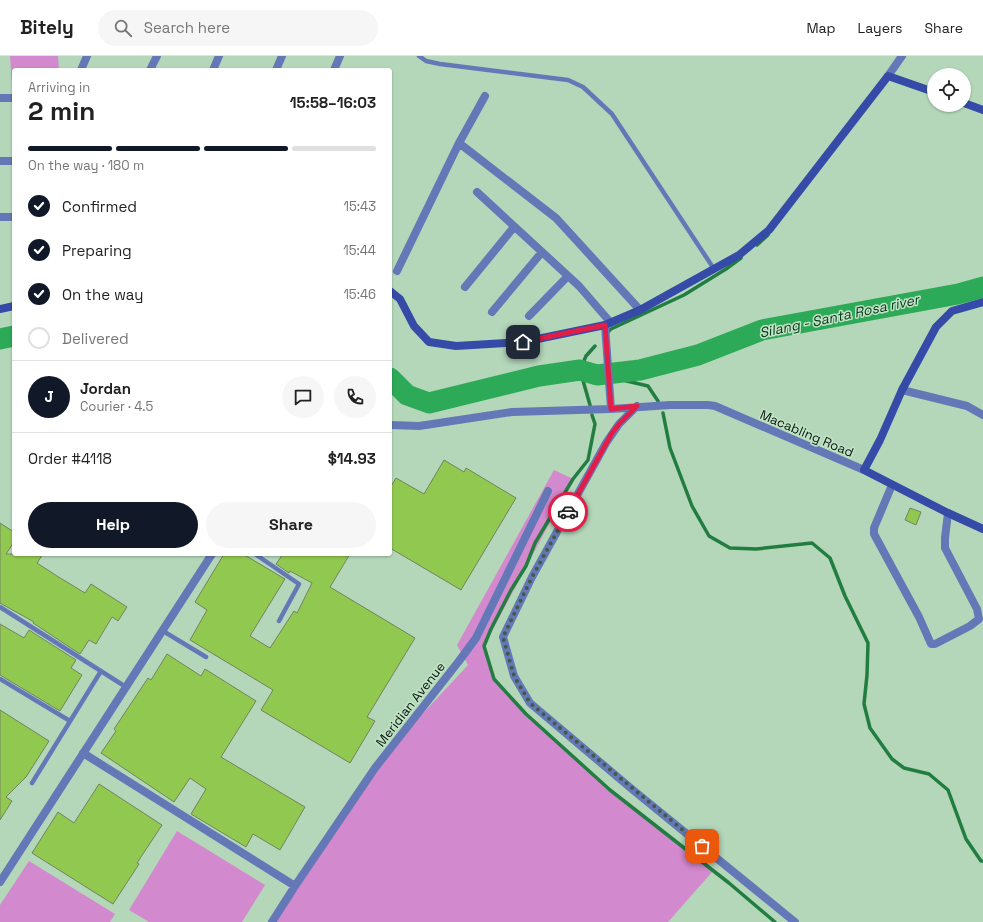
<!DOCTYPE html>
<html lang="en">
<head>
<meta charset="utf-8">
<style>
	body { margin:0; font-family:"Space Grotesk",sans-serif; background:#f6f6f6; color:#222; height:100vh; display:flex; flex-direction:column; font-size:15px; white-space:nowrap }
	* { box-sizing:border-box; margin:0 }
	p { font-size:13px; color:#767676 }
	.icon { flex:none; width:22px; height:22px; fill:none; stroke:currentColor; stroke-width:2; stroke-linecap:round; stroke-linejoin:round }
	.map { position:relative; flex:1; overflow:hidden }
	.drawer { position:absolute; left:12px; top:12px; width:380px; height:488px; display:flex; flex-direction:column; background:#fff; border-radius:4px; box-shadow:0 1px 3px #0004 }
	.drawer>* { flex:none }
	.fabs { position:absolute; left:927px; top:12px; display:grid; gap:8px }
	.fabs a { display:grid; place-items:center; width:44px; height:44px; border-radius:50%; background:#fff; box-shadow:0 1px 3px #0004; font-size:20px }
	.pin { position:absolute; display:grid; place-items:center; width:34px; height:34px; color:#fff; margin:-17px; border-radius:8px; box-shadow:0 2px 6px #0006 }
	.courier { position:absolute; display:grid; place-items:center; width:40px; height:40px; margin:-20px; border:3px solid #e11d48; border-radius:50%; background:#fff; color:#222; box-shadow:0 1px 5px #0007 }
	.headline em { font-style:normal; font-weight:700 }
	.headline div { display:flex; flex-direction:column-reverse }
	.headline { display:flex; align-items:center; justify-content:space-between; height:68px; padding:0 16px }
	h1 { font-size:26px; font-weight:700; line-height:30px }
	.bar { display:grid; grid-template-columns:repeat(4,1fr); gap:6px 4px; align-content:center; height:48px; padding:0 16px }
	.bar i { height:5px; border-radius:3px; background:#e0e0e0 }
	.bar .active { background:#111827 }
	.bar p { grid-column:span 4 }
	.line { display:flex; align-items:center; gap:10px; padding:0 16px; border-top:1px solid #e0e0e0 }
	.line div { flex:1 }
	.round { display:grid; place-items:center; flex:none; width:42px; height:42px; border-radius:21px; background:#f6f6f6 }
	ol { padding:0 16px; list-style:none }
	li { display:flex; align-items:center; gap:12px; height:44px }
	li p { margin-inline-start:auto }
	li .icon { padding:4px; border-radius:50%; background:#111827; color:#fff; stroke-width:4 }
	li:last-child { color:#767676 }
	li i { width:22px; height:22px; border:2px solid #e0e0e0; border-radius:50% }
	.action { display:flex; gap:8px; margin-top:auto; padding:8px 16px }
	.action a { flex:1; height:46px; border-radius:24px; background:#111827; color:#fff; font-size:16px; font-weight:700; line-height:46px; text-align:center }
	.action a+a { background:#f6f6f6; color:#222 }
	header { display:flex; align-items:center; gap:24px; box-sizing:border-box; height:56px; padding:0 20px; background:#fff; border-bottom:1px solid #e0e0e0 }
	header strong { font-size:19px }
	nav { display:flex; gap:22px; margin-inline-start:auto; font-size:14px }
	.search { width:280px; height:36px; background:#f6f6f6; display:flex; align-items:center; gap:10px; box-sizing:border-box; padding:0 14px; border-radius:22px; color:#767676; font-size:15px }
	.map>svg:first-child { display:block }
	.green { fill:#d389cd }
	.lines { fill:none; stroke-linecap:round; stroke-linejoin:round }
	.stream { stroke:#227d40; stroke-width:3.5 }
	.river { stroke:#2daa57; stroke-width:21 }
	.building { fill:#91c84f; stroke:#728361 }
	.lane { stroke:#6478b7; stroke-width:4.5 }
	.street { stroke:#6478b7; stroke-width:8 }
	.secondary { stroke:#364ba8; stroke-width:8 }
	.done { stroke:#445948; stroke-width:4; stroke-dasharray:0 7.2 }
	.route { stroke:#e11d48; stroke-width:5 }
	.labels { text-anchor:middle; stroke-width:3; stroke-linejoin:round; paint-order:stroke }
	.street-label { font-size:13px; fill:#08150b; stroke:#c1e4c7 }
	.water-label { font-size:14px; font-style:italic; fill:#053717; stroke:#c1e4c7 }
</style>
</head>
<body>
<header>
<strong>Bitely</strong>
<div class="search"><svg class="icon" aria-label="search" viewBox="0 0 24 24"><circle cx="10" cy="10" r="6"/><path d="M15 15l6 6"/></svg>Search here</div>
<nav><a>Map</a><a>Layers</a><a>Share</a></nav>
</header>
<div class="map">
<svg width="983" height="866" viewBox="0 0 983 866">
	<rect width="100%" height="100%" fill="#b4d7ba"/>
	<path class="green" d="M 10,0 L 58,0 L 59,14 L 14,14 L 14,29 L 12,29 Z
		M 554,414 L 573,423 L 484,590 L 494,623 L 526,658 L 610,734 L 713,815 L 668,866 L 276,866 L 374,710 L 468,609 L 457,589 Z
		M 177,775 L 265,829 L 242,866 L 149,866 L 129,854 Z
		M 29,805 L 115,858 L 110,866 L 0,866 L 0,849 Z"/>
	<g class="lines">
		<path class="stream" d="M 757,189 L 768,179
			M 607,277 L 611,273 L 684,239 L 726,213 L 741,202
			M 580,314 L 648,330 L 658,345
			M 590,349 L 580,314 L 586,300 L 595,290
			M 663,357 L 670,392 L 692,450 L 709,480 L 730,492 L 756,493 L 812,487 L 830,502 L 845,540 L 868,587 L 867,619 L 864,648 L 870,672 L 892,703 L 904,712 L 929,718 L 948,734 L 966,783 L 981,805 L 983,805
			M 592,359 L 595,368 L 588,404 L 573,423 L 535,487 L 526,510 L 511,534 L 491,573 L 484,590 L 494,623 L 526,658 L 610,734 L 729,827 L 775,866"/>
		<path class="river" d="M 0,283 L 14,280
			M 390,322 L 407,339 L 429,347 L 539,320 L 580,314 L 597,319 L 640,314 L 698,299 L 762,274 L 958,238 L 983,231"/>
	</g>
	<path class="building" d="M 444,404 L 464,416 L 466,412 L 516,442 L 461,534 L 390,492 L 390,432 L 396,422 L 424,438 Z
		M 910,452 L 921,456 L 916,469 L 905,464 Z
		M 0,467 L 14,476 L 14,486 L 6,498 L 43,498 L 37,507 L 57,520 L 85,537 L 91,528 L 127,551 L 118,565 L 112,561 L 96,588 L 89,584 L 80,598 L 33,567 L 34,566 L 0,547 Z
		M 224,498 L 243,498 L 285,523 L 250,580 L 270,592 L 294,555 L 297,557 L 312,527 L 290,515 L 289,517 L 276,508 L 283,498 L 350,498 L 330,531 L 415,582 L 367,661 L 375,665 L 350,707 L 261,654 L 273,634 L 190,584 L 207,554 L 195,546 Z
		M 0,568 L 24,582 L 29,574 L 76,604 L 71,612 L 82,619 L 60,655 L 0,619 Z
		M 167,598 L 201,620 L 205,613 L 256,645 L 221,701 L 305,751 L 280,794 L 253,778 L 246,791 L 191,758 L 206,733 L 190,722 L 174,746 L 101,697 L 116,675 L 114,673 L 148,622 L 151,624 Z
		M 0,654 L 49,685 L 26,721 L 6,741 L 12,745 L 0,764 Z
		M 99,728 L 162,769 L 137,807 L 139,808 L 113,848 L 32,797 L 58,756 L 74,767 Z"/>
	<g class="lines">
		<path class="lane" d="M 419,0 L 426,5 L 440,8 L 568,24 L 583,31 L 612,58 L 714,213
			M 255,498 L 299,528 L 279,565
			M 0,551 L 126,631
			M 163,575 L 206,601
			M 0,623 L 70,665
			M 32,727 L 101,615"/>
		<path class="street" d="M 81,14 L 87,0
			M 150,14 L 157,0
			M 213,14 L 219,0
			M 276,14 L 282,0
			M 334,14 L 340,0
			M 888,20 L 902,0
			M 485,40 L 459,87 L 556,162 L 640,254
			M 0,42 L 14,42
			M 0,105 L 14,105
			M 477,136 L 579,230 L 611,267
			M 0,161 L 14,161
			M 397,215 L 459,87
			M 465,231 L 514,171
			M 492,256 L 542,196
			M 529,260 L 568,220
			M 605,269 L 611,353
			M 902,334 L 967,350 L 983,359
			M 637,350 L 619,368 L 606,387 L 532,521 L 503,581 L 514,620 L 530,647 L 633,734 L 795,866
			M 390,369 L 419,370 L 512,356 L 611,353 L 670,349 L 708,349 L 715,350 L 864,414
			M 892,429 L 874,472 L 874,478 L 919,561 L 931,588 L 935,588 L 970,570 L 979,563 L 977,553 L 945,492 L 945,482 L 948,457
			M 83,697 L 295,830
			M 0,826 L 212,498
			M 272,866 L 295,830 L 375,712 L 459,605 L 476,582 L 548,435"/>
		<path class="secondary" d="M 964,47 L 983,54
			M 390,235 L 400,243 L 414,270 L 429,286 L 456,290 L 523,286 L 605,269 L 640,254 L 739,199 L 769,174 L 888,20 L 934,36
			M 983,246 L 952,255 L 936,271 L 902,334 L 880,384 L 864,414 L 948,457 L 983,473
			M 0,253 L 14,250"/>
	</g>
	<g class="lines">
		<path class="done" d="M 568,456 L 532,521 L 503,581 L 514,620 L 530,647 L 702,790"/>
		<path class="route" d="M 523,286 L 605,269 L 611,353 L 637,350 L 619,368 L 612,377 L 568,456"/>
	</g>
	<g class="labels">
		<g class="street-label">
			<text transform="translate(807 377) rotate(23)" y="5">Macabling Road</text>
			<text transform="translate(410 648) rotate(-52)" y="5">Meridian Avenue</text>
		</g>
		<g class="water-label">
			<text transform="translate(839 260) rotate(-12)" y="5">Silang - Santa Rosa river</text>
		</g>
	</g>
</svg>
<div class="fabs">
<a><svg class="icon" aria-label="locate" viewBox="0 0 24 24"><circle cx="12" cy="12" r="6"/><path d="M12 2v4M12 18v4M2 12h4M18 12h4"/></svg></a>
</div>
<div class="pin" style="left:702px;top:790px;background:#ea580c"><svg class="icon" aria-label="bag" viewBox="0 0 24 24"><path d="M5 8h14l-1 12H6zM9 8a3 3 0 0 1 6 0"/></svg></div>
<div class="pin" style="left:523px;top:286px;background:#1f2937"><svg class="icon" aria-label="home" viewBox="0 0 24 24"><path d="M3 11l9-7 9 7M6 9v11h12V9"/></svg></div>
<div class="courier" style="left:568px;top:456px"><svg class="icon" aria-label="car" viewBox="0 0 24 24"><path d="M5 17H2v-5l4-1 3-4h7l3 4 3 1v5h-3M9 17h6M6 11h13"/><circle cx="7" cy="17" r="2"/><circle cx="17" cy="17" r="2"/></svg></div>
<section class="drawer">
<div class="headline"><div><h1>2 min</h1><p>Arriving in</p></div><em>15:58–16:03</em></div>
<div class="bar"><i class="active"></i><i class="active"></i><i class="active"></i><i></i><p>On the way · 180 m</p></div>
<ol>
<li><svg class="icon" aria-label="check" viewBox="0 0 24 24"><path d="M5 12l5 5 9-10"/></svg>Confirmed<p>15:43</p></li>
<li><svg class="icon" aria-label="check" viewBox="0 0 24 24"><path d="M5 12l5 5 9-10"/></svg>Preparing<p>15:44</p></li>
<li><svg class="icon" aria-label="check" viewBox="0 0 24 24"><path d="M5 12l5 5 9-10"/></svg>On the way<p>15:46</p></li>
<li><i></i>Delivered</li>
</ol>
<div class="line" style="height:72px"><b class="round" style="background:#111827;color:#fff">J</b><div><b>Jordan</b><p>Courier · 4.5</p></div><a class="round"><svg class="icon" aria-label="chat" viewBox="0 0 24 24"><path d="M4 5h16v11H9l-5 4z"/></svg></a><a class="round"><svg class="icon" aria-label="phone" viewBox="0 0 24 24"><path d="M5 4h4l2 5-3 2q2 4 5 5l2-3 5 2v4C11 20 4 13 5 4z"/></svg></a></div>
<div class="line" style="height:52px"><div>Order #4118</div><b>$14.93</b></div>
<div class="action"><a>Help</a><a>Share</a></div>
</section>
</div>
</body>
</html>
